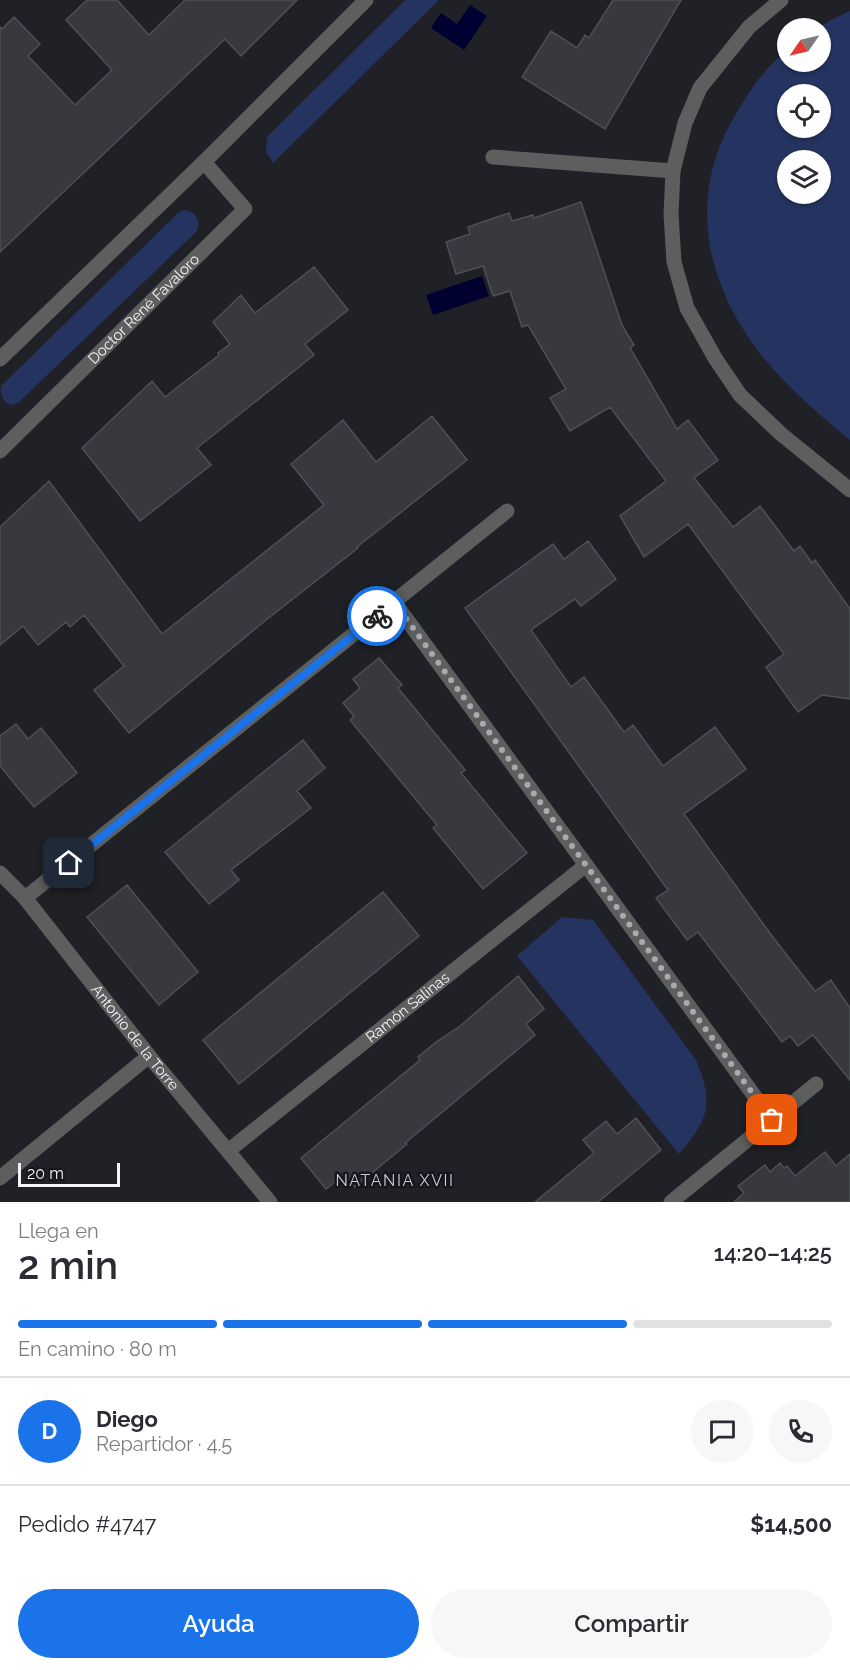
<!DOCTYPE html>
<html lang="es">
<head>
<meta charset="utf-8">
<style>
	body { margin:0; font-family:Raleway,sans-serif; background:#f7f7f7; color:#2b2b33; height:100vh; display:flex; flex-direction:column; font-size:22px; white-space:nowrap }
	* { box-sizing:border-box; margin:0 }
	p { font-size:20px; color:#7c7c81 }
	.icon { flex:none; width:33px; height:33px; fill:none; stroke:currentColor; stroke-width:2; stroke-linecap:round; stroke-linejoin:round }
	.map { position:relative; height:1202px; overflow:hidden }
	.drawer { display:flex; flex-direction:column; background:#fff; flex:1 }
	.drawer>* { flex:none }
	.needle { width:39px; rotate:236deg }
	.tools { position:absolute; left:777px; top:18px; display:grid; gap:12px }
	.tools a { display:grid; place-items:center; width:54px; height:54px; border-radius:50%; background:#fff; box-shadow:0 2px 4px #0004; font-size:30px }
	.scale { position:absolute; left:18px; bottom:15px; width:102px; box-sizing:border-box; padding-left:6px; border:3px solid #f2f3f7; border-top:0; font-size:16px; line-height:21px; white-space:nowrap; color:#f2f3f7; -webkit-text-stroke:4px #15171c; paint-order:stroke }
	.pin { position:absolute; display:grid; place-items:center; width:51px; height:51px; color:#fff; margin:-26px; border-radius:12px; box-shadow:0 3px 9px #0006 }
	.courier { position:absolute; display:grid; place-items:center; width:60px; height:60px; margin:-30px; border:4px solid #1a73e8; border-radius:50%; background:#fff; color:#222; box-shadow:0 2px 8px #0007 }
	.overview em { font-style:normal; font-weight:600 }
	.overview div { display:flex; flex-direction:column-reverse }
	.overview { display:flex; align-items:center; justify-content:space-between; height:102px; padding:0 18px }
	h1 { font-size:39px; font-weight:600; line-height:45px }
	.bar { display:grid; grid-template-columns:repeat(4,1fr); gap:9px 6px; align-content:center; height:72px; padding:0 18px }
	.bar i { height:8px; border-radius:4px; background:#e1e1e2 }
	.bar .current { background:#1a73e8 }
	.bar p { grid-column:span 4 }
	.line { display:flex; align-items:center; gap:15px; padding:0 18px; border-top:2px solid #e1e1e2 }
	.line div { flex:1 }
	.round { display:grid; place-items:center; flex:none; width:63px; height:63px; border-radius:32px; background:#f7f7f7 }
	.cta { display:flex; gap:12px; margin-top:auto; padding:12px 18px }
	.cta a { flex:1; height:69px; border-radius:36px; background:#1a73e8; color:#fff; font-size:24px; font-weight:600; line-height:69px; text-align:center }
	.cta a+a { background:#f7f7f7; color:#2b2b33 }
	.map>svg:first-child { display:block }
	.green { fill:#253360; fill-rule:evenodd }
	.water { fill:#000130 }
	.building { fill:#37393f; stroke:#4e5056; stroke-width:1.5 }
	.lines { fill:none; stroke-linecap:round; stroke-linejoin:round }
	.minor { stroke:#5c5f5d; stroke-width:15 }
	.done { stroke:#a8aaae; stroke-width:6; stroke-dasharray:0 10.8 }
	.route { stroke:#1a73e8; stroke-width:8 }
	.labels { text-anchor:middle; stroke-width:5; stroke-linejoin:round; paint-order:stroke }
	.street-label { font-size:15px; fill:#f2f3f7; stroke:#15171c }
	.neighbourhood-label { font-size:16px; letter-spacing:1.5px; fill:#c9ccd3; stroke:#15171c }
</style>
</head>
<body>
<div class="map">
<svg width="850" height="1202" viewBox="0 0 850 1202">
	<rect width="100%" height="100%" fill="#1f2126"/>
	<path class="green" d="M 405,0 L 439,0 L 273,163 L 266,152 L 267,137 Z
		M 850,11 L 850,440 C 811,408 769,372 743,329 C 702,263 693,190 732,121 C 747,94 763,69 787,50 L 788,62 L 820,62 L 820,28 L 818,28 L 831,20 ZM 820,94 L 820,128 L 788,128 L 788,94 ZM 820,160 L 820,194 L 788,194 L 788,160 Z
		M 184,210 L 192,212 C 199,218 201,226 195,233 L 18,403 L 11,405 C 3,402 0,395 1,386 L 177,214 Z
		M 562,917 L 593,920 L 696,1060 C 714,1103 709,1120 679,1154 L 517,956 Z"/>
	<path class="water" d="M 470,5 L 487,16 L 464,50 L 431,28 L 441,13 L 457,24 Z
		M 482,276 L 489,296 L 433,315 L 426,295 Z"/>
	<path class="building" d="M 87,0 L 117,0 L 149,35 L 185,0 L 297,0 L 241,56 L 225,39 L 0,252 L 0,27 L 2,29 L 14,17 L 40,44 L 28,56 L 75,105 L 112,70 L 66,20 Z
		M 613,0 L 681,0 L 605,129 L 522,77 L 551,31 L 577,48 L 585,35 L 589,38 Z
		M 581,202 L 622,325 L 634,345 L 630,348 L 677,429 L 688,420 L 718,460 L 694,478 L 733,527 L 760,506 L 794,551 L 800,546 L 812,563 L 815,560 L 850,609 L 850,699 L 822,695 L 798,712 L 766,667 L 784,654 L 688,524 L 644,557 L 620,516 L 666,481 L 610,407 L 570,431 L 550,398 L 566,389 L 528,325 L 522,327 L 510,291 L 493,296 L 483,266 L 456,274 L 446,242 L 470,234 L 468,227 L 509,213 L 512,221 L 533,215 L 534,218 Z
		M 314,267 L 348,310 L 305,344 L 314,355 L 197,448 L 211,465 L 140,521 L 82,448 L 152,381 L 165,397 L 219,355 L 218,353 L 230,344 L 213,322 L 241,295 L 255,313 Z
		M 432,416 L 467,460 L 357,547 L 358,548 L 266,620 L 129,733 L 94,690 L 124,666 L 84,615 L 70,627 L 66,622 L 38,645 L 23,626 L 0,645 L 0,527 L 49,481 L 162,634 L 324,505 L 291,464 L 343,420 L 376,462 Z
		M 588,541 L 616,579 L 581,606 L 575,599 L 531,630 L 571,687 L 584,677 L 624,732 L 633,725 L 663,766 L 715,727 L 746,769 L 684,814 L 772,936 L 815,991 L 831,980 L 850,1008 L 850,1080 L 813,1035 L 798,1046 L 790,1036 L 782,1042 L 698,932 L 687,940 L 656,898 L 668,890 L 465,608 L 553,544 L 564,559 Z
		M 379,658 L 402,685 L 398,688 L 465,770 L 461,773 L 527,853 L 483,889 L 433,828 L 437,825 L 350,720 L 354,716 L 343,703 L 360,688 L 353,679 Z
		M 16,724 L 28,739 L 41,728 L 77,773 L 34,807 L 0,766 L 0,736 Z
		M 303,740 L 325,768 L 297,791 L 311,808 L 231,870 L 239,880 L 209,904 L 165,852 Z
		M 127,885 L 198,972 L 159,1005 L 87,917 Z
		M 383,892 L 419,936 L 239,1084 L 203,1040 Z
		M 518,976 L 544,1009 L 526,1024 L 535,1035 L 405,1143 L 407,1144 L 355,1187 L 345,1174 L 326,1189 L 301,1158 L 420,1060 L 418,1057 L 436,1042 L 459,1027 Z
		M 636,1118 L 661,1150 L 598,1202 L 535,1202 L 594,1153 L 583,1140 L 606,1121 L 617,1134 Z
		M 825,1152 L 836,1166 L 850,1154 L 850,1202 L 734,1202 L 744,1193 L 738,1186 L 765,1165 L 770,1172 L 780,1163 L 784,1168 L 787,1166 L 795,1176 Z"/>
	<g class="lines">
		<g class="minor">
			<path d="M 781,0 L 749,27 L 700,88 L 685,123 L 673,171 L 671,214 L 674,262 L 687,308 L 715,358 L 740,395 L 781,434 L 850,490"/>
			<path d="M 493,157 L 673,171"/>
			<path d="M 0,359 L 204,162 L 366,0"/>
			<path id="s1" d="M 0,451 L 245,209 L 204,162"/>
			<path d="M 394,602 L 772,1120"/>
			<path id="s2" d="M 0,873 L 25,898 L 149,1056 L 270,1202"/>
			<path d="M 25,898 L 507,511"/>
			<path id="s3" d="M 228,1151 L 586,865"/>
			<path d="M 0,1178 L 149,1056"/>
			<path d="M 671,1202 L 816,1084"/>
		</g>
	</g>
	<g class="lines">
		<path class="done" d="M 377,616 L 394,602 L 772,1120"/>
		<path class="route" d="M 69,863 L 377,616"/>
	</g>
	<g class="labels">
		<g class="street-label">
			<text dy="5" stroke="none"><textPath href="#s1" startOffset="202">Doctor René Favaloro</textPath></text>
			<text dy="5" stroke="none"><textPath href="#s3" startOffset="230">Ramón Salinas</textPath></text>
			<text dy="5" stroke="none"><textPath href="#s2" startOffset="213">Antonio de la Torre</textPath></text>
		</g>
		<g class="neighbourhood-label">
			<text x="395" y="1186">NATANIA XVII</text>
		</g>
	</g>
</svg>
<div class="tools">
<a><svg class="needle" viewBox="-14 -14 28 28"><path d="M0-13l5 13h-10z" fill="#e53935"/><path d="M0 13l5-13h-10z" fill="#7c7c81"/></svg></a>
<a><svg class="icon" aria-label="locate" viewBox="0 0 24 24"><circle cx="12" cy="12" r="6"/><path d="M12 2v4M12 18v4M2 12h4M18 12h4"/></svg></a>
<a><svg class="icon" aria-label="layers" viewBox="0 0 24 24"><path d="M12 4l9 5-9 5-9-5zM3 14l9 5 9-5"/></svg></a>
</div>
<div class="scale">20 m</div>
<div class="pin" style="left:772px;top:1120px;background:#ea580c"><svg class="icon" aria-label="bag" viewBox="0 0 24 24"><path d="M5 8h14l-1 12H6zM9 8a3 3 0 0 1 6 0"/></svg></div>
<div class="pin" style="left:69px;top:863px;background:#1f2937"><svg class="icon" aria-label="home" viewBox="0 0 24 24"><path d="M3 11l9-7 9 7M6 9v11h12V9"/></svg></div>
<div class="courier" style="left:377px;top:616px"><svg class="icon" aria-label="bike" viewBox="0 0 24 24"><circle cx="6" cy="16" r="4"/><circle cx="18" cy="16" r="4"/><path d="M6 16l4-8h5l3 8M10 8l3 8H6M13 5h3"/></svg></div>
</div>
<section class="drawer">
<div class="overview"><div><h1>2 min</h1><p>Llega en</p></div><em>14:20–14:25</em></div>
<div class="bar"><i class="current"></i><i class="current"></i><i class="current"></i><i></i><p>En camino · 80 m</p></div>
<div class="line" style="height:108px"><b class="round" style="background:#1a73e8;color:#fff">D</b><div><b>Diego</b><p>Repartidor · 4.5</p></div><a class="round"><svg class="icon" aria-label="chat" viewBox="0 0 24 24"><path d="M4 5h16v11H9l-5 4z"/></svg></a><a class="round"><svg class="icon" aria-label="phone" viewBox="0 0 24 24"><path d="M5 4h4l2 5-3 2q2 4 5 5l2-3 5 2v4C11 20 4 13 5 4z"/></svg></a></div>
<div class="line" style="height:78px"><div>Pedido #4747</div><b>$14,500</b></div>
<div class="cta"><a>Ayuda</a><a>Compartir</a></div>
</section>
</body>
</html>
